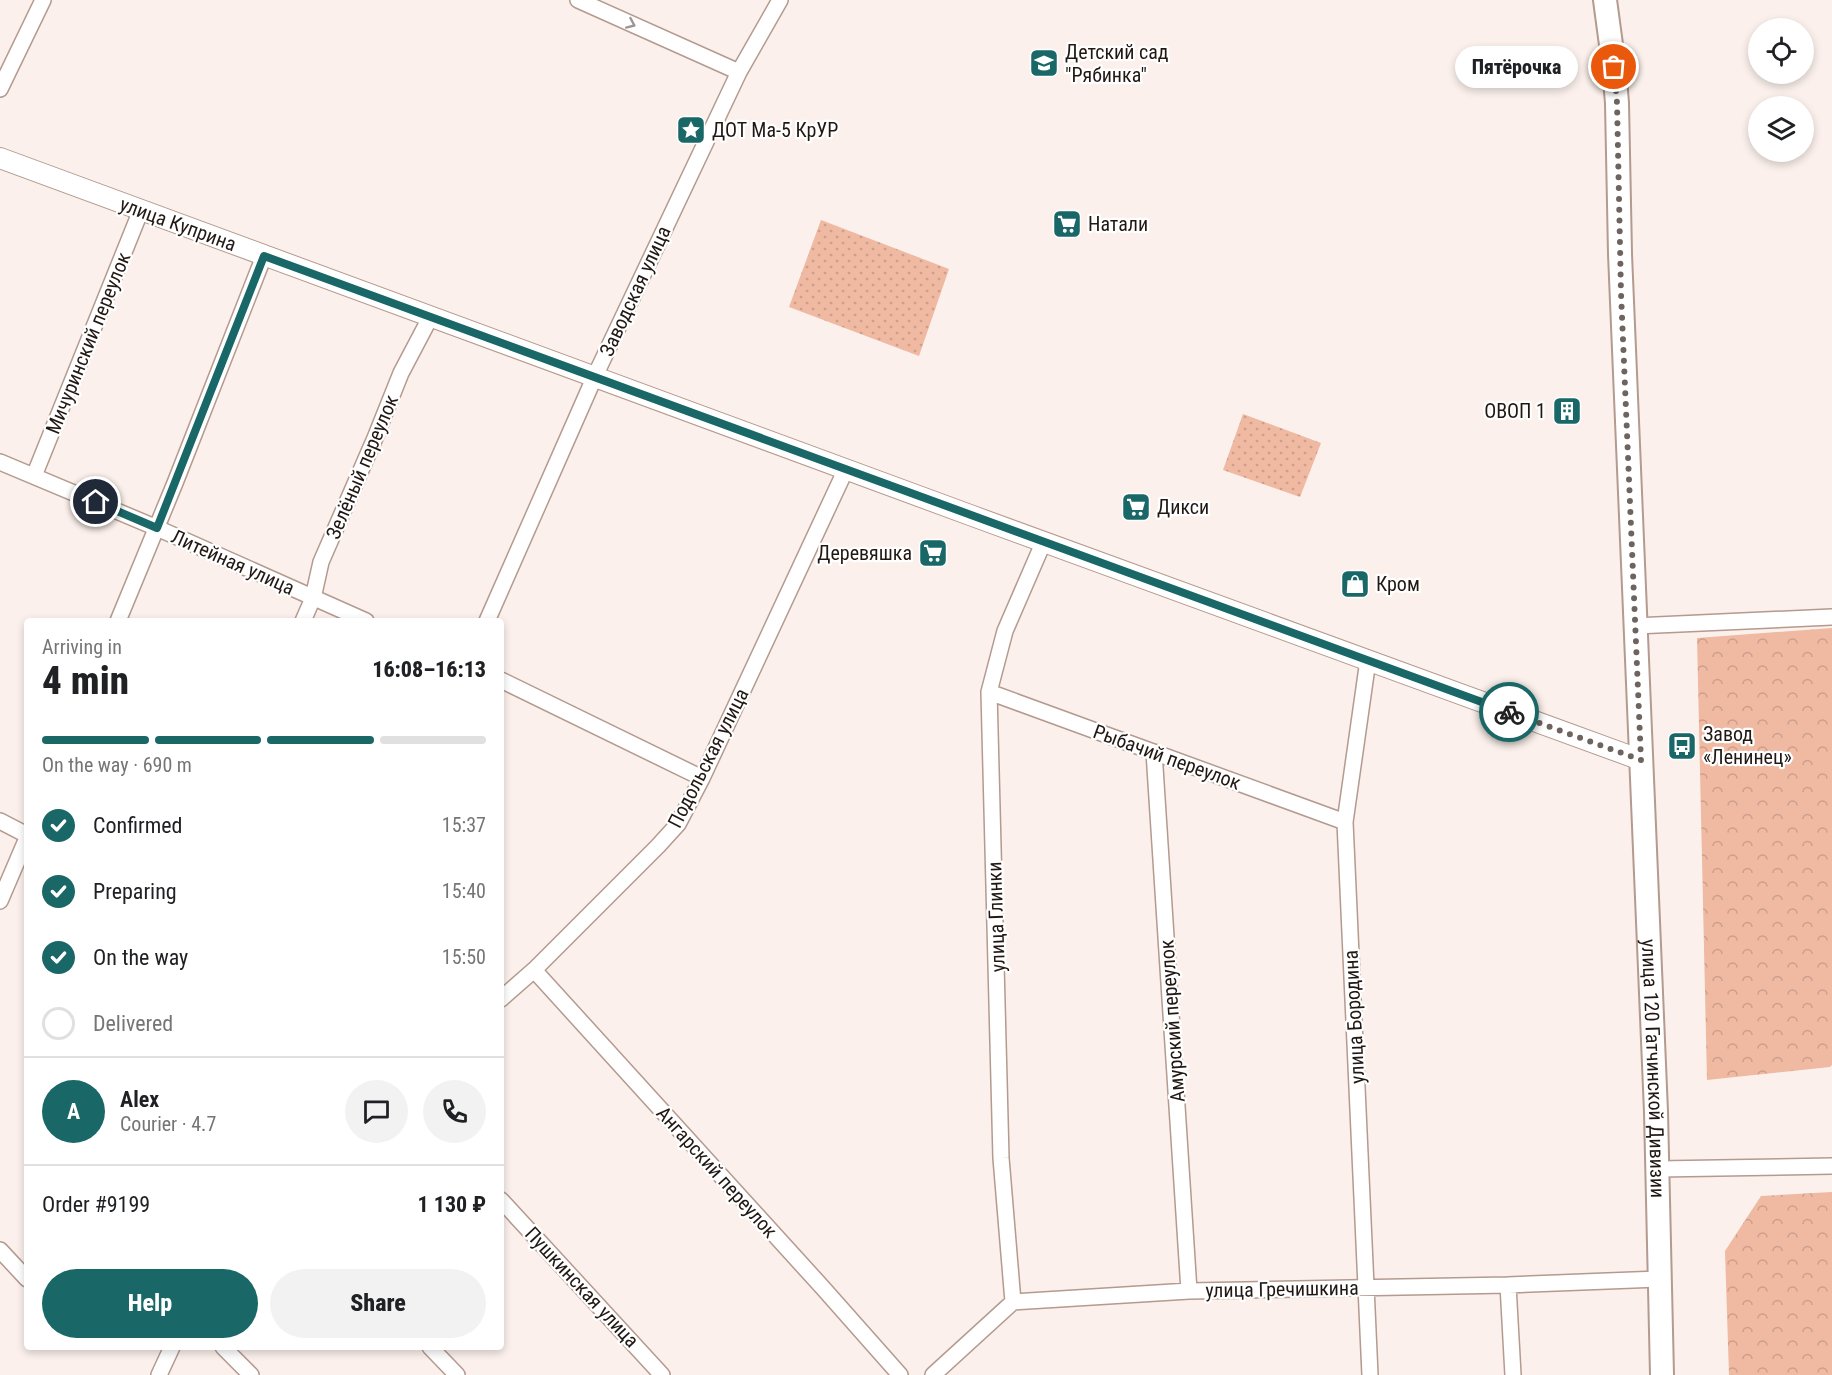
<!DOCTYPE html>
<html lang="en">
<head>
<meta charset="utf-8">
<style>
	body { margin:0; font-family:"Roboto Condensed",sans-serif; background:#f2f2f2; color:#202124; height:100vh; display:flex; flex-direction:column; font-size:22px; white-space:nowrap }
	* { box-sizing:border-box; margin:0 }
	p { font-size:20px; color:#757577 }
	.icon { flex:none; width:33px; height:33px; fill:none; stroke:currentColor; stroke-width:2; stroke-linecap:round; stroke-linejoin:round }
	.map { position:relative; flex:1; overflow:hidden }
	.drawer { position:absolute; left:24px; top:618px; width:480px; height:732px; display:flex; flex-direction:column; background:#fff; border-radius:6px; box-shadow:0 3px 9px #0003 }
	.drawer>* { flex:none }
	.controls { position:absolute; left:1748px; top:18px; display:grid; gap:12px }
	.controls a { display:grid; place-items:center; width:66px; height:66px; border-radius:50%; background:#fff; box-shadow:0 3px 9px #0003; font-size:30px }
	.pin { position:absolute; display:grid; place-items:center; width:51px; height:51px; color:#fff; margin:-26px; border:3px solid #fff; border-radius:50%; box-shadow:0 2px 6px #0007 }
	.courier { position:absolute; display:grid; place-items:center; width:60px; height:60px; margin:-30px; border:4px solid #196767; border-radius:50%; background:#fff; color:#222; box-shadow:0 2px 8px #0007 }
	.bubble { position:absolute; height:42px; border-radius:21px; background:#fff; box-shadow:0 3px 9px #0003; font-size:20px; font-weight:800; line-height:42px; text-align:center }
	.overview em { font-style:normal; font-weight:800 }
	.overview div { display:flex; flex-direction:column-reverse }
	.overview { display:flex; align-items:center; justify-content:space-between; height:102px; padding:0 18px }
	h1 { font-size:39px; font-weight:800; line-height:45px }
	.bar { display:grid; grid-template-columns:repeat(4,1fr); gap:9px 6px; align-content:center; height:72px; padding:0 18px }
	.bar i { height:8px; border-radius:4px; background:#e0e0e0 }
	.bar .active { background:#196767 }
	.bar p { grid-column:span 4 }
	.line { display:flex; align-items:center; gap:15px; padding:0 18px; border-top:2px solid #e0e0e0 }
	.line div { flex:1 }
	.round { display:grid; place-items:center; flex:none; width:63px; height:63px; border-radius:32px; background:#f2f2f2 }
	ol { padding:0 18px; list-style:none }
	li { display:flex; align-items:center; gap:18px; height:66px }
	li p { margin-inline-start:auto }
	li .icon { padding:6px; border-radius:50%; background:#196767; color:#fff; stroke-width:4 }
	li:last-child { color:#757577 }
	li i { width:33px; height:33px; border:3px solid #e0e0e0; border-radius:50% }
	.action { display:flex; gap:12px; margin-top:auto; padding:12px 18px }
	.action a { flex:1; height:69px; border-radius:36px; background:#196767; color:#fff; font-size:24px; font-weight:800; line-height:69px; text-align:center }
	.action a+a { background:#f2f2f2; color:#202124 }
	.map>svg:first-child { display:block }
	.forest { fill:url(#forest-crowns) }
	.park { fill:url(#park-dots) }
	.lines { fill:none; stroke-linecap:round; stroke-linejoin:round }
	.minor-casing { stroke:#b49a8f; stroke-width:18 }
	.tertiary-casing { stroke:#b49a8f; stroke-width:22 }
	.secondary-casing { stroke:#b49a8f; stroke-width:26 }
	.minor { stroke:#fff; stroke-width:15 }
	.tertiary { stroke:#fff; stroke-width:20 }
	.secondary { stroke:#fff; stroke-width:22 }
	.oneway { stroke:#9b9795 }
	.done { stroke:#6d645f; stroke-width:6; stroke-dasharray:0 10.8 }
	.route { stroke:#196767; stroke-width:8 }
	.labels { text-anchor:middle; stroke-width:4.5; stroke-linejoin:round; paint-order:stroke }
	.poi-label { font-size:20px; fill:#211814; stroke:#fff; text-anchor:start }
	.street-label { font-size:20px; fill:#211814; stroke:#fff }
</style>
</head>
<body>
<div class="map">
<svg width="1832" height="1375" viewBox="0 0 1832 1375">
	<defs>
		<pattern id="forest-crowns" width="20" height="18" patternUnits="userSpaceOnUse" patternTransform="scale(1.5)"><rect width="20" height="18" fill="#efb9a2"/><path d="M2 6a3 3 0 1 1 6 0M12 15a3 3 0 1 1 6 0" fill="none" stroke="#cd9e8b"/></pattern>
		<pattern id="park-dots" width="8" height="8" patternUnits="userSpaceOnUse" patternTransform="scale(1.5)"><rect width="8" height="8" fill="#efb9a2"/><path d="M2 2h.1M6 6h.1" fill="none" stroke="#cd9e8b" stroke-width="1.8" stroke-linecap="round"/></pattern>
	</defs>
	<rect width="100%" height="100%" fill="#fbf0eb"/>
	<path class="forest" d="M 1832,628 L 1832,1065 L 1830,1067 L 1707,1080 L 1697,638 Z
		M 1832,1192 L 1832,1375 L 1729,1375 L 1725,1251 L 1761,1196 Z"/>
	<path class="park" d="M 821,220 L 949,269 L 919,356 L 789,307 Z
		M 1243,414 L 1321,443 L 1300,497 L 1223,470 Z"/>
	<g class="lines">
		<g class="minor-casing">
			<path id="minor" d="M 578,0 L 739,72
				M 0,89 L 43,0
				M 0,462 L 157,528 L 366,621
				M 34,476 L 141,210
				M 118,621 L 175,483 L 264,256
				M 303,621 L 313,598 L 321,562 L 375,438 L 401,373 L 431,316
				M 487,621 L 595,376 L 739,72 L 780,0
				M 1635,626 L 1832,617
				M 1368,660 L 1345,822 L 1370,1375
				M 501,680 L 702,778
				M 989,692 L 1345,822
				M 1154,752 L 1189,1291
				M 0,821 L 27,835
				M 0,901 L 27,838
				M 534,970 L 823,1288 L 900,1375
				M 501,999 L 534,970 L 658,846 L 678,824 L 702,778 L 846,469
				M 1658,1169 L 1832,1166
				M 501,1200 L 662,1375
				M 0,1250 L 27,1279
				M 1508,1285 L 1513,1375
				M 1013,1302 L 1001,1158 L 989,692 L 1005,631 L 1044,541
				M 223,1347 L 251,1375
				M 430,1347 L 457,1375
				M 159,1375 L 172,1347
				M 933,1375 L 1013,1302 L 1189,1291 L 1508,1285 L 1659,1279"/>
		</g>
		<g class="tertiary-casing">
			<path id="tertiary" d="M 0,158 L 970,515 L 1641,760"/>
		</g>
		<g class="secondary-casing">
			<g id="secondary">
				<path id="s1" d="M 1605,0 L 1614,67 L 1617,103 L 1620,254 L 1656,1112 L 1662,1375"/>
			</g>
		</g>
		<use href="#minor" class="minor"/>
		<use href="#tertiary" class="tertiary"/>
		<use href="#secondary" class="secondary"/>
	</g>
	<defs><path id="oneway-chevron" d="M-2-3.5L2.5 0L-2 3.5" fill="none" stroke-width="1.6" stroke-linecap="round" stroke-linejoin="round" transform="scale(1.5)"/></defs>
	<use class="oneway" href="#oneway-chevron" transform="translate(631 24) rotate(24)"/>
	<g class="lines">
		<path class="done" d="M 1509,712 L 1641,760 L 1621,293 L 1617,103 L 1614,67"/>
		<path class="route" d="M 96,502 L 157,528 L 264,256 L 1509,712"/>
	</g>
	<defs>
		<g id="school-square" transform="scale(1.5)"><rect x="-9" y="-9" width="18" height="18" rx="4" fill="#196767" stroke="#fff"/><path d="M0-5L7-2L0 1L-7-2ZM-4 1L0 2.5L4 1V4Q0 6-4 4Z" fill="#fff"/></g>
		<g id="sight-square" transform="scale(1.5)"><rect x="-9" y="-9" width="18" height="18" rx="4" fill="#196767" stroke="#fff"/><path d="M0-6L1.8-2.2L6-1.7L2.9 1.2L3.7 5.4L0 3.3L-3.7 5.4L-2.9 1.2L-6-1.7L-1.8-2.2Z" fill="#fff"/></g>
		<g id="supermarket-square" transform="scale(1.5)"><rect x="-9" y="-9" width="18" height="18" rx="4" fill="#196767" stroke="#fff"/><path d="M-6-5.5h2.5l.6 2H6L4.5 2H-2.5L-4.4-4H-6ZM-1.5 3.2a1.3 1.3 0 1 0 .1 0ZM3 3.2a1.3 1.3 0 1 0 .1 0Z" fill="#fff"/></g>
		<g id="building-square" transform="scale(1.5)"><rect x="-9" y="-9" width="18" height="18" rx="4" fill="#196767" stroke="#fff"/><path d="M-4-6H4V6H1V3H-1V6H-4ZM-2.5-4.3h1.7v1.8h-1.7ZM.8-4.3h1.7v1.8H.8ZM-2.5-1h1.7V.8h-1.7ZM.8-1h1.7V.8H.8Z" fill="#fff"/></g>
		<g id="shop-square" transform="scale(1.5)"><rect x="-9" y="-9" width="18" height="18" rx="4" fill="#196767" stroke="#fff"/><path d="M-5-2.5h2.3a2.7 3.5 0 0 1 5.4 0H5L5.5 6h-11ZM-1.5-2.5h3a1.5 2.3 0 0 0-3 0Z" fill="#fff"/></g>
		<g id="bus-square" transform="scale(1.5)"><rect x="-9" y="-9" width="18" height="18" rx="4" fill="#196767" stroke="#fff"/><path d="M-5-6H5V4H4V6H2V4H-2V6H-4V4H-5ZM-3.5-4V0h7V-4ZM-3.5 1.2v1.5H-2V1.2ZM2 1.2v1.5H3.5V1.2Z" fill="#fff"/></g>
	</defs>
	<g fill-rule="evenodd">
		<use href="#school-square" x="1044" y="63"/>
		<use href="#sight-square" x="691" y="130"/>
		<use href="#supermarket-square" x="1067" y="224"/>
		<use href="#building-square" x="1567" y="411"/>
		<use href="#supermarket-square" x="1136" y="507"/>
		<use href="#supermarket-square" x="933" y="553"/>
		<use href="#shop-square" x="1355" y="584"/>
		<use href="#bus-square" x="1682" y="746"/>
	</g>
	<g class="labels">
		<g class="poi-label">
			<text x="1065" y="59">Детский сад<tspan x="1065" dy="23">"Рябинка"</tspan></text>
			<text x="712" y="137">ДОТ Ма-5 КрУР</text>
			<text x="1088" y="231">Натали</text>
			<text x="1546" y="418" text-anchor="end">ОВОП 1</text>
			<text x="1157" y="514">Дикси</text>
			<text x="912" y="560" text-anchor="end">Деревяшка</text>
			<text x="1376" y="591">Кром</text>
			<text x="1703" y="741">Завод<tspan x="1703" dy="23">«Ленинец»</tspan></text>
		</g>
		<g class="street-label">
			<text transform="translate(178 224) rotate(20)" y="7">улица Куприна</text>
			<text transform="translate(635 291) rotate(-65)" y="7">Заводская улица</text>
			<text transform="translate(88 343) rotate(-68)" y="7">Мичуринский переулок</text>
			<text transform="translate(362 467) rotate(-67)" y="7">Зелёный переулок</text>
			<text transform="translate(233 562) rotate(24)" y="7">Литейная улица</text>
			<text transform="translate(1167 757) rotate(20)" y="7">Рыбачий переулок</text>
			<text transform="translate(708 758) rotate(-63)" y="7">Подольская улица</text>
			<text transform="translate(996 917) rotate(-92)" y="7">улица Глинки</text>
			<text transform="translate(1354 1017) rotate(-93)" y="7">улица Бородина</text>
			<text transform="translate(1172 1021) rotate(-94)" y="7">Амурский переулок</text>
			<text dy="7" stroke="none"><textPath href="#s1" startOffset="1070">улица 120 Гатчинской Дивизии</textPath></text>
			<text transform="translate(717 1172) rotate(48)" y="7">Ангарский переулок</text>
			<text transform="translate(582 1287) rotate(47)" y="7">Пушкинская улица</text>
			<text transform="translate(1282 1289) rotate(-1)" y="7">улица Гречишкина</text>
		</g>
	</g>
</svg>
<div class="controls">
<a><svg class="icon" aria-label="locate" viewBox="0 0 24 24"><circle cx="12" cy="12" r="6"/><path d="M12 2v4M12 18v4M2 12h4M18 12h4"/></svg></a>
<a><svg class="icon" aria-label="layers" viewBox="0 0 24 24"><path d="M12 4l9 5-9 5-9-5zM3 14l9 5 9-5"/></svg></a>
</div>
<div class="pin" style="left:1614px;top:67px;background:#ea580c"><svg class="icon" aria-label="bag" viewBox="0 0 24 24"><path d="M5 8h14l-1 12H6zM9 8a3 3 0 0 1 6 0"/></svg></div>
<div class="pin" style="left:96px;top:502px;background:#1f2937"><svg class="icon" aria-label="home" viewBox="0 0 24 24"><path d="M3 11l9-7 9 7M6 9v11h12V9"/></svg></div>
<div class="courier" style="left:1509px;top:712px"><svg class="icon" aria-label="bike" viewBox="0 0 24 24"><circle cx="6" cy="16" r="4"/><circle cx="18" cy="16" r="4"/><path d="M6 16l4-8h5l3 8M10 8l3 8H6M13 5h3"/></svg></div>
<div class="bubble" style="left:1455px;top:46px;width:123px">Пятёрочка</div>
<section class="drawer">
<div class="overview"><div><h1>4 min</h1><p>Arriving in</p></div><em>16:08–16:13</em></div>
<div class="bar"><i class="active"></i><i class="active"></i><i class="active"></i><i></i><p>On the way · 690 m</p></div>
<ol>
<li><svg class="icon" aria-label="check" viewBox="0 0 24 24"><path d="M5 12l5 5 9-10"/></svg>Confirmed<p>15:37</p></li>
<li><svg class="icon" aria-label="check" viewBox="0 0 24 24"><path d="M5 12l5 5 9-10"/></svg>Preparing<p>15:40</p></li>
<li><svg class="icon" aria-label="check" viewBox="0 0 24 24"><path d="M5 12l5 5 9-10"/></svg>On the way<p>15:50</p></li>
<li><i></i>Delivered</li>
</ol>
<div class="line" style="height:108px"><b class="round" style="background:#196767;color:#fff">A</b><div><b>Alex</b><p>Courier · 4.7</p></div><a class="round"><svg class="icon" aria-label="chat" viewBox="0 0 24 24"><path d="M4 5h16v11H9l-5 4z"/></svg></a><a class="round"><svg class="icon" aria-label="phone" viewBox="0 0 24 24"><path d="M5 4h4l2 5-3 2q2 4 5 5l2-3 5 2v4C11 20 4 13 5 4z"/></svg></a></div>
<div class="line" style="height:78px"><div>Order #9199</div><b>1 130 ₽</b></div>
<div class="action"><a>Help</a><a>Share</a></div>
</section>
</div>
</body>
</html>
